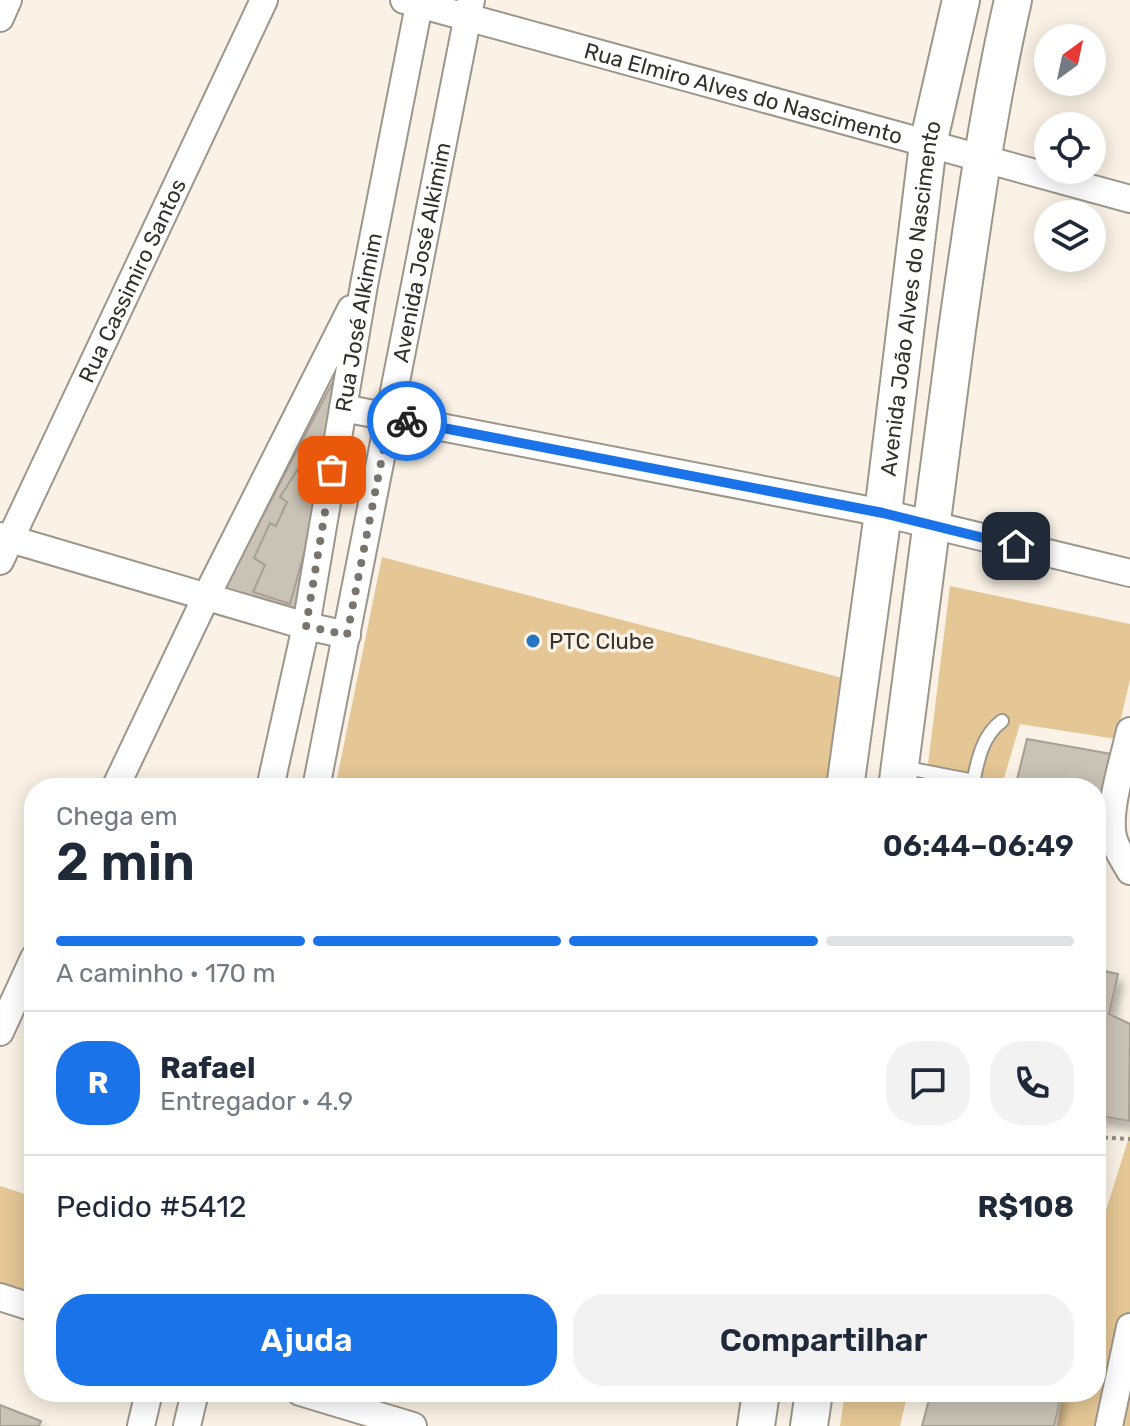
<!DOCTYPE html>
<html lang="pt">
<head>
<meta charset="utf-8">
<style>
	body { margin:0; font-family:Rubik,sans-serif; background:#f2f2f3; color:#1f2937; height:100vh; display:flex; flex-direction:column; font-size:30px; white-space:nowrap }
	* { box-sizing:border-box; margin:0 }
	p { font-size:26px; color:#747a83 }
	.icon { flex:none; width:44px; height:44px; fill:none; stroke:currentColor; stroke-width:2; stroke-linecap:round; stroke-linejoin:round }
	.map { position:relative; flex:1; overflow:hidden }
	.sheet { position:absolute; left:24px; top:778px; width:1082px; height:624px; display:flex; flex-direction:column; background:#fff; border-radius:32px; box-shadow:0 4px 20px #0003 }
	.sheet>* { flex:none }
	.needle { width:52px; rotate:33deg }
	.controls { position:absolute; left:1034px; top:24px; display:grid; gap:16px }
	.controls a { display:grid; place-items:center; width:72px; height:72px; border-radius:50%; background:#fff; box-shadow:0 4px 20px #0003; font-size:40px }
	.pin { position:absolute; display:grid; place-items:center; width:68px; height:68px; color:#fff; margin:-34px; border-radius:16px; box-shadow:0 4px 12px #0006 }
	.courier { position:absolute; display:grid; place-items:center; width:80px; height:80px; margin:-40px; border:6px solid #1a73e8; border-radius:50%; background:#fff; color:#222; box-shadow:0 2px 10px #0007 }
	.summary em { font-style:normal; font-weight:600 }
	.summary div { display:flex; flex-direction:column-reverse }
	.summary { display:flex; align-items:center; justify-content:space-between; height:136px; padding:0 32px }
	h1 { font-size:52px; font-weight:600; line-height:60px }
	.bar { display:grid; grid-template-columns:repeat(4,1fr); gap:12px 8px; align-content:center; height:96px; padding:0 32px }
	.bar i { height:10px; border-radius:6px; background:#e0e1e3 }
	.bar .current { background:#1a73e8 }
	.bar p { grid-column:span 4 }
	.line { display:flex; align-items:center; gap:20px; padding:0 32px; border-top:2px solid #e0e1e3 }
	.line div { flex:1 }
	.round { display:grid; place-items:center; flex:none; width:84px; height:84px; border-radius:32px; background:#f2f2f3 }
	.cta { display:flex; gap:16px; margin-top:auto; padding:16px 32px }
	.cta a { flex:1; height:92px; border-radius:32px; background:#1a73e8; color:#fff; font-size:32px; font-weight:600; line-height:92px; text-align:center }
	.cta a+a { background:#f2f2f3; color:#1f2937 }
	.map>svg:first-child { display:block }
	.green { fill:#e5c796 }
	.building { fill:#c9c2b6; stroke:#a69f94; stroke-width:2; filter:url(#shadow) }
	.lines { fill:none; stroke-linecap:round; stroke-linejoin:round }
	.service-casing { stroke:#9d968b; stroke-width:16 }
	.minor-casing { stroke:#9d968b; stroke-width:30 }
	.secondary-casing { stroke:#9d968b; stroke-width:40 }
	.path { stroke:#928d84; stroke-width:4; stroke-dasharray:4 4; stroke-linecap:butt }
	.service { stroke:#fff; stroke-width:12 }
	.minor { stroke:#fff; stroke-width:26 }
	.secondary { stroke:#fff; stroke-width:36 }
	.done { stroke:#79756d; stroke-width:8; stroke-dasharray:0 14.4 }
	.route { stroke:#1a73e8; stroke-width:10 }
	.poi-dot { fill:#2675c4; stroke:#faf2e6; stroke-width:3 }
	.labels { text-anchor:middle; stroke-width:7; stroke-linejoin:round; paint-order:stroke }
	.street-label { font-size:22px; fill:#34312c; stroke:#faf2e6 }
	.poi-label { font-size:22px; fill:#34312c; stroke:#faf2e6; text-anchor:start }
</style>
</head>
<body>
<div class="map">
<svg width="1130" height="1426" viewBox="0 0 1130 1426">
	<defs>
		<filter id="shadow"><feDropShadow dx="5" dy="9" stdDeviation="4" flood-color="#0004"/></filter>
	</defs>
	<rect width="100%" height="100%" fill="#faf2e6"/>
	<path class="green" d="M 382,557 L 854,681 L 839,788 L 335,788 Z
		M 950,586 L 1130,624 L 1130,680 L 1116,739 L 1020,724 L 1001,788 L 925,788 Z
		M 1130,1134 L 1130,1426 L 1057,1426 L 1063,1392 L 1096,1392 L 1096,1242 Z
		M 0,1186 L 34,1197 L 34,1294 L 0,1283 Z
		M 845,1392 L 908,1392 L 900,1426 L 840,1426 Z"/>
	<path class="building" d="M 349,351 L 300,618 L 223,592 Z
		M 298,469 L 320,471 L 310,532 L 290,604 L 253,592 L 265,565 L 254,558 L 270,523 L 276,526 L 287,502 L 280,497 Z
		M 1027,739 L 1112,754 L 1096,839 L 1096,788 L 1015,788 Z
		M 1096,969 L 1118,974 L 1109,1014 L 1130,1024 L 1129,1121 L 1096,1115 Z
		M 931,1392 L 1062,1392 L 1054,1426 L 922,1426 Z
		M 0,1405 L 41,1421 L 39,1426 L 0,1426 Z"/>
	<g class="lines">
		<g class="service-casing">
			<path id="service" d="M 902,767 L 974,781
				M 972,788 C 977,764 981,736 1002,721"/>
		</g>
		<g class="minor-casing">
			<g id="minor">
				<path id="s1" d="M 404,0 L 1130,199"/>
				<path d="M 0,18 L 8,0"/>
				<path d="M 343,408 L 883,513 L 1130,573"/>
				<path d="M 0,536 L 306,626 L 347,635"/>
				<path id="s2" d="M 0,561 L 264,0"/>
				<path d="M 1130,731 C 1124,760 1107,809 1113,837 C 1116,849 1124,860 1130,871"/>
				<path d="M 115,788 L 207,595 L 351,309"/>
				<path id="s3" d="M 270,788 L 306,626 L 364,285 L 420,0"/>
				<path id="s4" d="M 316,788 L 471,0"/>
				<path d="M 0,1032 L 34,958"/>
				<path d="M 0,1297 L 34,1308"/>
				<path d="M 300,1392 L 413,1426"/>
				<path d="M 141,1426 L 149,1392"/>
				<path d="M 187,1426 L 195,1392"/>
				<path d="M 1109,1426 L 1130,1327"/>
			</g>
		</g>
		<g class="secondary-casing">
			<g id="secondary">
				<path id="s5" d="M 845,788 L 883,513 L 928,144 L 961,0"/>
				<path d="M 897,788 C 917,635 936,482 957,330 C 973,218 988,110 1013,0"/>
				<path d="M 756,1426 L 761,1392"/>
				<path d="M 809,1426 L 814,1392"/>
			</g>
		</g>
		<path class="path" d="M 1096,1137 L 1130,1139"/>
		<use href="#service" class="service"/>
		<use href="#minor" class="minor"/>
		<use href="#secondary" class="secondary"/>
	</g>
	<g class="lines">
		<path class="done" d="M 332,470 L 306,626 L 347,635 L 390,417 L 407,421"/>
		<path class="route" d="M 407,421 L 883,513 L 1016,546"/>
	</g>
	<circle class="poi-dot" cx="533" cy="641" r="8"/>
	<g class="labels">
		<g class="street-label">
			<text dy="8" stroke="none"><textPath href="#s1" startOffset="352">Rua Elmiro Alves do Nascimento</textPath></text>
			<text dy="8" stroke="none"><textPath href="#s4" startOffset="546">Avenida José Alkimim</textPath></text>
			<text dy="8" stroke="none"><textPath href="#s2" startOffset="310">Rua Cassimiro Santos</textPath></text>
			<text dy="8" stroke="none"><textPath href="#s5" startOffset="494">Avenida João Alves do Nascimento</textPath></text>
			<text dy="8" stroke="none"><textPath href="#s3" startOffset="474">Rua José Alkimim</textPath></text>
		</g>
		<g class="poi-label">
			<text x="549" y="649">PTC Clube</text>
		</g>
	</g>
</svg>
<div class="controls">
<a><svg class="needle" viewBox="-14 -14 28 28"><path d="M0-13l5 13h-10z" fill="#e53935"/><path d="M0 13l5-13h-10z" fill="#747a83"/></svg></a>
<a><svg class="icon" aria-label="locate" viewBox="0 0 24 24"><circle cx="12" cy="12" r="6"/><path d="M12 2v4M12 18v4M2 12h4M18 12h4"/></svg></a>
<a><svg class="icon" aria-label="layers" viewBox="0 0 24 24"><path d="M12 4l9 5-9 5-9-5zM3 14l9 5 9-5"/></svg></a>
</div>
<div class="pin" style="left:332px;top:470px;background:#ea580c"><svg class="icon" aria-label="bag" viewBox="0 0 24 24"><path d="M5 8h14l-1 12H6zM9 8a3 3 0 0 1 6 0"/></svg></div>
<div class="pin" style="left:1016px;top:546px;background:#1f2937"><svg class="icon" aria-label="home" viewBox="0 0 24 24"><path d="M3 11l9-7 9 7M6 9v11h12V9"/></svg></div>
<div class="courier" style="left:407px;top:421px"><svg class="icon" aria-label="bike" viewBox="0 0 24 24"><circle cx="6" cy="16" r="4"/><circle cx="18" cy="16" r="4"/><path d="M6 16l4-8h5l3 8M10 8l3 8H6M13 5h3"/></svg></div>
<section class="sheet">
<div class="summary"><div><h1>2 min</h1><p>Chega em</p></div><em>06:44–06:49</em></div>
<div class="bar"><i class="current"></i><i class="current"></i><i class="current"></i><i></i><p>A caminho · 170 m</p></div>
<div class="line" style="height:144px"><b class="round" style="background:#1a73e8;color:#fff">R</b><div><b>Rafael</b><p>Entregador · 4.9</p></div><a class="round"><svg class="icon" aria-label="chat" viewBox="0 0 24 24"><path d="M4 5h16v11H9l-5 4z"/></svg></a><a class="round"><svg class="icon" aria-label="phone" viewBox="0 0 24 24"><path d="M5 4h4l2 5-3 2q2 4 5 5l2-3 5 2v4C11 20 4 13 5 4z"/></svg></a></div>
<div class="line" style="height:104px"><div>Pedido #5412</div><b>R$108</b></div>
<div class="cta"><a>Ajuda</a><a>Compartilhar</a></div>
</section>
</div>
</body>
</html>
